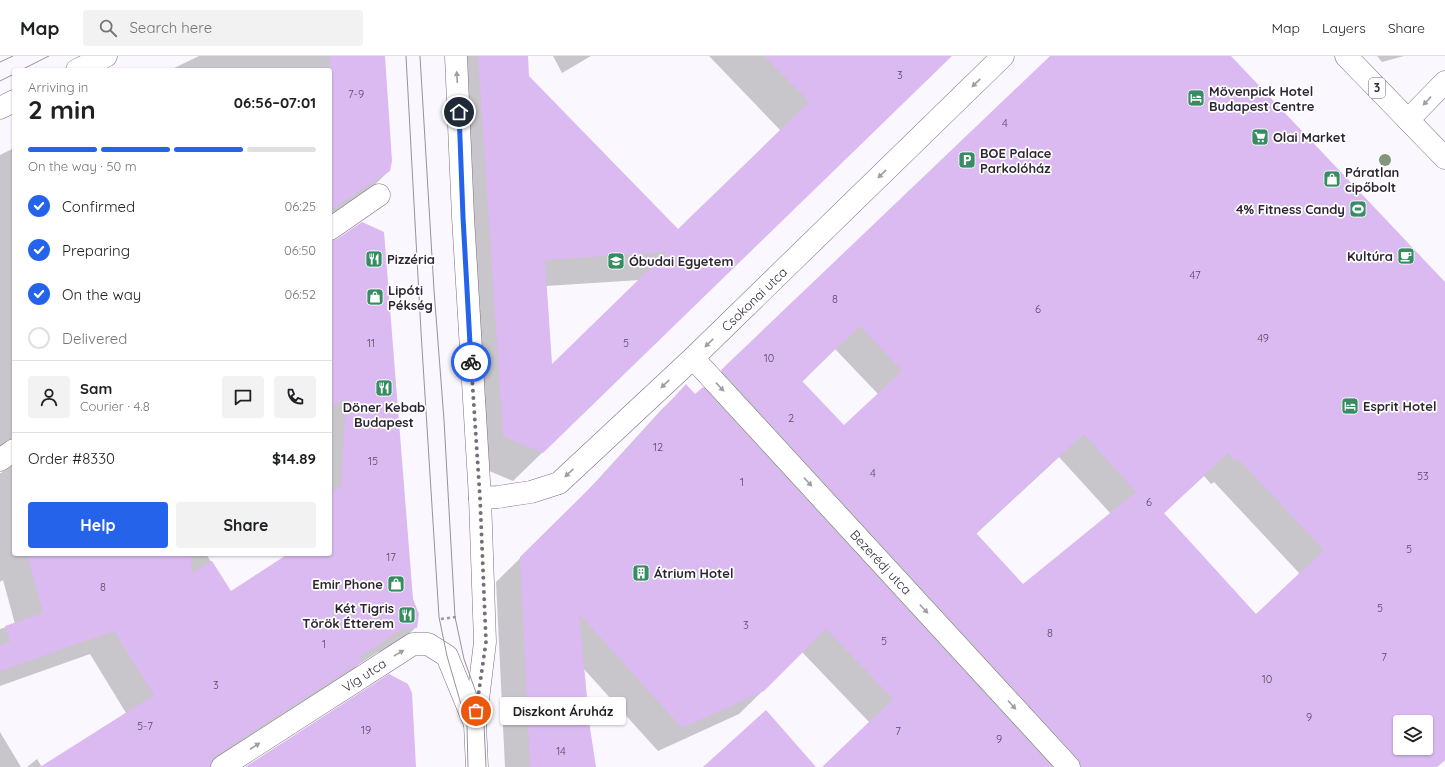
<!DOCTYPE html>
<html lang="en">
<head>
<meta charset="utf-8">
<style>
	body { margin:0; font-family:Quicksand,sans-serif; background:#f2f2f2; color:#202124; height:100vh; display:flex; flex-direction:column; font-size:15px; white-space:nowrap }
	* { box-sizing:border-box; margin:0 }
	p { font-size:13px; color:#757577 }
	.icon { flex:none; width:22px; height:22px; fill:none; stroke:currentColor; stroke-width:2; stroke-linecap:round; stroke-linejoin:round }
	.map { position:relative; flex:1; overflow:hidden }
	.side { position:absolute; left:12px; top:12px; width:320px; height:488px; display:flex; flex-direction:column; background:#fff; border-radius:4px; box-shadow:0 1px 3px #0004 }
	.side>* { flex:none }
	.controls { position:absolute; left:1393px; top:659px; display:grid; gap:8px }
	.controls a { display:grid; place-items:center; width:40px; height:40px; border-radius:4px; background:#fff; box-shadow:0 1px 3px #0004; font-size:20px }
	.pin { position:absolute; display:grid; place-items:center; width:34px; height:34px; color:#fff; margin:-17px; border:2px solid #fff; border-radius:50%; box-shadow:0 1px 4px #0007 }
	.courier { position:absolute; display:grid; place-items:center; width:40px; height:40px; margin:-20px; border:3px solid #2563eb; border-radius:50%; background:#fff; color:#222; box-shadow:0 1px 5px #0007 }
	.bubble { position:absolute; height:28px; border-radius:4px; background:#fff; box-shadow:0 1px 3px #0004; font-size:13px; font-weight:700; line-height:28px; text-align:center }
	.headline em { font-style:normal; font-weight:700 }
	.headline div { display:flex; flex-direction:column-reverse }
	.headline { display:flex; align-items:center; justify-content:space-between; height:68px; padding:0 16px }
	h1 { font-size:26px; font-weight:700; line-height:30px }
	.bar { display:grid; grid-template-columns:repeat(4,1fr); gap:6px 4px; align-content:center; height:48px; padding:0 16px }
	.bar i { height:5px; border-radius:3px; background:#e0e0e0 }
	.bar .on { background:#2563eb }
	.bar p { grid-column:span 4 }
	.line { display:flex; align-items:center; gap:10px; padding:0 16px; border-top:1px solid #e0e0e0 }
	.line div { flex:1 }
	.round { display:grid; place-items:center; flex:none; width:42px; height:42px; border-radius:4px; background:#f2f2f2 }
	ol { padding:0 16px; list-style:none }
	li { display:flex; align-items:center; gap:12px; height:44px }
	li p { margin-inline-start:auto }
	li .icon { padding:4px; border-radius:50%; background:#2563eb; color:#fff; stroke-width:4 }
	li:last-child { color:#757577 }
	li i { width:22px; height:22px; border:2px solid #e0e0e0; border-radius:50% }
	.button { display:flex; gap:8px; margin-top:auto; padding:8px 16px }
	.button a { flex:1; height:46px; border-radius:4px; background:#2563eb; color:#fff; font-size:16px; font-weight:700; line-height:46px; text-align:center }
	.button a+a { background:#f2f2f2; color:#202124 }
	header { display:flex; align-items:center; gap:24px; box-sizing:border-box; height:56px; padding:0 20px; background:#fff; border-bottom:1px solid #e0e0e0 }
	header strong { font-size:19px }
	nav { display:flex; gap:22px; margin-inline-start:auto; font-size:14px }
	.search { width:280px; height:36px; background:#f2f2f2; display:flex; align-items:center; gap:10px; box-sizing:border-box; padding:0 14px; border-radius:4px; color:#757577; font-size:15px }
	.map>svg:first-child { display:block }
	.shadow { fill:#0003; fill-rule:evenodd }
	.building { fill:#dabaf1; fill-rule:evenodd }
	.lines { fill:none; stroke-linecap:round; stroke-linejoin:round }
	.street-casing { stroke:#7c6c88; stroke-width:23 }
	.secondary-casing { stroke:#7c6c88; stroke-width:23 }
	.primary-casing { stroke:#7c6c88; stroke-width:23 }
	.path { stroke:#9b969f; stroke-width:2.5; stroke-dasharray:3 3; stroke-linecap:butt }
	.street { stroke:#fff; stroke-width:22 }
	.secondary { stroke:#fff; stroke-width:22 }
	.primary { stroke:#fff; stroke-width:22 }
	.tram { stroke:#97929b; stroke-width:1 }
	.tree { fill:#83957b }
	.oneway { fill:#a09da3 }
	.done { stroke:#756f79; stroke-width:4; stroke-dasharray:0 7.2 }
	.route { stroke:#2563eb; stroke-width:5 }
	.labels { text-anchor:middle; stroke-width:3.5; stroke-linejoin:round; paint-order:stroke }
	.number-label { font-size:11px; fill:#584b62 }
	.shield { fill:#fff; stroke:#6c6770; stroke-width:1 }
	.shield-label { font-size:12px; font-weight:bold; fill:#2d2632 }
	.poi-label { font-size:13px; font-weight:bold; fill:#2d2632; stroke:#fff; text-anchor:start }
	.street-label { font-size:13px; fill:#2d2632; stroke:#fff }
</style>
</head>
<body>
<header>
<strong>Map</strong>
<div class="search"><svg class="icon" aria-label="search" viewBox="0 0 24 24"><circle cx="10" cy="10" r="6"/><path d="M15 15l6 6"/></svg>Search here</div>
<nav><a>Map</a><a>Layers</a><a>Share</a></nav>
</header>
<div class="map">
<svg width="1445" height="711" viewBox="0 0 1445 711">
	<rect width="100%" height="100%" fill="#fbf7fe"/>
	<path class="shadow" d="M 199,0 L 384,0 L 389,115 L 364,139 L 330,162 L 330,14 L 170,14 Z
		M 447,0 L 527,0 L 528,20 L 678,175 L 781,75 L 709,0 L 951,0 L 513,425 L 475,409 ZM 640,224 L 551,310 L 546,230 Z
		M 553,0 L 591,0 L 562,17 Z
		M 1052,0 L 1230,0 L 1444,226 L 1445,225 L 1445,704 L 1437,711 L 824,711 L 870,667 L 802,596 L 739,658 L 658,695 L 583,612 L 589,672 L 595,711 L 505,711 L 496,526 L 580,443 L 662,353 L 686,330 L 695,340 L 703,333 ZM 835,293 L 878,338 L 844,370 L 802,326 ZM 1059,401 L 1111,458 L 1023,530 L 976,478 ZM 1204,420 L 1211,428 L 1214,426 L 1300,518 L 1256,560 L 1163,458 ZM 1400,666 L 1426,666 L 1426,692 L 1400,692 Z
		M 1377,0 L 1404,0 L 1382,6 Z
		M 14,92 L 14,498 L 206,498 L 231,536 L 286,501 L 284,498 L 330,498 L 330,186 L 412,544 L 416,571 L 392,595 L 378,596 L 358,609 L 339,628 L 211,711 L 42,711 L 126,657 L 90,598 L 0,630 L 0,573 L 15,568 L 3,524 L 0,526 L 0,417 L 2,417 L 0,411 L 0,99 Z
		M 0,676 L 21,711 L 0,711 Z
		M 37,703 L 42,711 L 27,711 Z"/>
	<path class="building" d="M 330,0 L 385,0 L 392,105 L 390,115 L 331,154 L 334,155 L 330,158 Z
		M 478,0 L 528,0 L 529,20 L 678,173 L 809,46 L 764,0 L 952,0 L 543,397 L 503,380 ZM 667,196 L 552,308 L 545,204 Z
		M 1050,0 L 1231,0 L 1445,226 L 1445,704 L 1437,711 L 1081,711 L 1078,703 L 721,314 ZM 860,270 L 902,315 L 844,369 L 802,325 ZM 1084,378 L 1136,436 L 1023,528 L 976,477 ZM 1228,397 L 1236,405 L 1238,403 L 1324,494 L 1256,558 L 1164,457 ZM 1400,666 L 1426,666 L 1426,692 L 1400,692 Z
		M 362,166 L 384,176 L 413,543 L 419,558 L 417,572 L 404,572 L 359,601 L 364,604 L 215,700 L 211,705 L 210,711 L 40,711 L 154,639 L 114,575 L 0,615 L 0,590 L 10,586 L 5,570 L 43,557 L 27,498 L 191,498 L 192,517 L 212,505 L 231,535 L 288,498 L 330,498 L 330,436 L 341,430 L 346,342 L 330,352 L 330,185 L 337,183 Z
		M 686,328 L 695,338 L 703,331 L 1052,711 L 822,711 L 893,643 L 826,573 L 764,635 L 682,672 L 579,558 L 590,672 L 596,711 L 530,711 L 520,501 L 599,423 Z
		M 389,618 L 408,628 L 412,637 L 416,711 L 245,711 Z
		M 766,654 L 816,711 L 703,711 Z"/>
	<g class="lines">
		<g class="street-casing">
			<path id="street" d="M 1408,64 L 1445,26
				M 330,173 L 379,139
				M 693,302 L 1069,711
				M 0,404 L 14,394
				M 480,442 L 498,441 L 531,436 L 559,427 L 693,302 L 1003,0
				M 222,711 L 413,588 L 428,588 L 447,600 L 475,668"/>
		</g>
		<g class="secondary-casing">
			<path id="secondary" d="M 456,0 L 463,161 L 480,442 L 485,586 L 475,668 L 477,711
				M 77,14 L 106,0
				M 0,52 L 14,45"/>
		</g>
		<g class="primary-casing">
			<path id="primary" d="M 1346,0 L 1445,102"/>
		</g>
		<path class="path" d="M 441,563 L 456,561"/>
		<use href="#street" class="street"/>
		<use href="#secondary" class="secondary"/>
		<use href="#primary" class="primary"/>
		<path class="tram" d="M 406,0 L 421,276 L 439,561 L 447,600 L 467,669 L 468,711
			M 420,0 L 434,234 L 444,364 L 455,561 L 464,603 L 478,642 L 484,668 L 486,711
			M 0,6 L 13,0
			M 21,14 L 49,0
			M 0,25 L 14,18"/>
	</g>
	<circle class="tree" cx="1385" cy="104" r="6"/>
	<defs><path id="oneway-solid" d="M-6-.8H1V-3.2L6.5 0L1 3.2V.8H-6Z"/></defs>
	<g class="oneway">
		<use href="#oneway-solid" transform="translate(457 21) rotate(-93)"/>
		<use href="#oneway-solid" transform="translate(976 27) rotate(136)"/>
		<use href="#oneway-solid" transform="translate(1427 45) rotate(133)"/>
		<use href="#oneway-solid" transform="translate(882 118) rotate(136)"/>
		<use href="#oneway-solid" transform="translate(709 287) rotate(136)"/>
		<use href="#oneway-solid" transform="translate(665 328) rotate(137)"/>
		<use href="#oneway-solid" transform="translate(720 331) rotate(47)"/>
		<use href="#oneway-solid" transform="translate(569 417) rotate(137)"/>
		<use href="#oneway-solid" transform="translate(808 426) rotate(47)"/>
		<use href="#oneway-solid" transform="translate(924 553) rotate(47)"/>
		<use href="#oneway-solid" transform="translate(399 597) rotate(-31)"/>
		<use href="#oneway-solid" transform="translate(1012 649) rotate(48)"/>
		<use href="#oneway-solid" transform="translate(255 690) rotate(-33)"/>
	</g>
	<g class="lines">
		<path class="done" d="M 471,306 L 480,442 L 486,586 L 476,655"/>
		<path class="route" d="M 459,56 L 463,161 L 471,306"/>
	</g>
	<defs>
		<g id="hotel-square" transform="scale(0.9)"><rect x="-9" y="-9" width="18" height="18" rx="4" fill="#368d61" stroke="#fff"/><path d="M-6-4.5h1.5V1H6V5H4.5V3h-9V5H-6ZM-4 0a1.8 1.8 0 1 1 3.6 0ZM.5 0V-2.5h3Q6-2.5 6 0Z" fill="#fff"/></g>
		<g id="supermarket-square" transform="scale(0.9)"><rect x="-9" y="-9" width="18" height="18" rx="4" fill="#368d61" stroke="#fff"/><path d="M-6-5.5h2.5l.6 2H6L4.5 2H-2.5L-4.4-4H-6ZM-1.5 3.2a1.3 1.3 0 1 0 .1 0ZM3 3.2a1.3 1.3 0 1 0 .1 0Z" fill="#fff"/></g>
		<g id="parking-square" transform="scale(0.9)"><rect x="-9" y="-9" width="18" height="18" rx="4" fill="#368d61" stroke="#fff"/><path d="M-3.5-5.5H1a3.5 3.5 0 0 1 0 7H-1V5.5H-3.5ZM-1-3.4V-.6H.8a1.4 1.4 0 0 0 0-2.8Z" fill="#fff"/></g>
		<g id="shop-square" transform="scale(0.9)"><rect x="-9" y="-9" width="18" height="18" rx="4" fill="#368d61" stroke="#fff"/><path d="M-5-2.5h2.3a2.7 3.5 0 0 1 5.4 0H5L5.5 6h-11ZM-1.5-2.5h3a1.5 2.3 0 0 0-3 0Z" fill="#fff"/></g>
		<g id="stadium-square" transform="scale(0.9)"><rect x="-9" y="-9" width="18" height="18" rx="4" fill="#368d61" stroke="#fff"/><path d="M0-5a6.5 5 0 1 0 0 10a6.5 5 0 1 0 0-10ZM-3.5-1.8h7v3.6h-7Z" fill="#fff"/></g>
		<g id="cafe-square" transform="scale(0.9)"><rect x="-9" y="-9" width="18" height="18" rx="4" fill="#368d61" stroke="#fff"/><path d="M-5.5-4.5H6V0H3Q3 3.5 0 3.5H-2.5Q-5.5 3.5-5.5 0ZM3-3.2v2h1.7v-2ZM-6 4.5H4V6H-6Z" fill="#fff"/></g>
		<g id="restaurant-square" transform="scale(0.9)"><rect x="-9" y="-9" width="18" height="18" rx="4" fill="#368d61" stroke="#fff"/><path d="M-5-6h1v4h1v-4h1v4h1v-4h1v5L-1.5 .5V6h-2V.5L-5-1ZM5-6V6H3V1.5H1.5Q1.5-4 5-6Z" fill="#fff"/></g>
		<g id="university-square" transform="scale(0.9)"><rect x="-9" y="-9" width="18" height="18" rx="4" fill="#368d61" stroke="#fff"/><path d="M0-5L7-2L0 1L-7-2ZM-4 1L0 2.5L4 1V4Q0 6-4 4Z" fill="#fff"/></g>
		<g id="building-square" transform="scale(0.9)"><rect x="-9" y="-9" width="18" height="18" rx="4" fill="#368d61" stroke="#fff"/><path d="M-4-6H4V6H1V3H-1V6H-4ZM-2.5-4.3h1.7v1.8h-1.7ZM.8-4.3h1.7v1.8H.8ZM-2.5-1h1.7V.8h-1.7ZM.8-1h1.7V.8H.8Z" fill="#fff"/></g>
	</defs>
	<g fill-rule="evenodd">
		<use href="#hotel-square" x="1196" y="42"/>
		<use href="#supermarket-square" x="1260" y="81"/>
		<use href="#parking-square" x="967" y="104"/>
		<use href="#shop-square" x="1332" y="123"/>
		<use href="#stadium-square" x="1358" y="153"/>
		<use href="#cafe-square" x="1406" y="200"/>
		<use href="#restaurant-square" x="374" y="203"/>
		<use href="#university-square" x="616" y="205"/>
		<use href="#shop-square" x="375" y="241"/>
		<use href="#restaurant-square" x="384" y="332"/>
		<use href="#hotel-square" x="1350" y="350"/>
		<use href="#building-square" x="641" y="517"/>
		<use href="#shop-square" x="396" y="528"/>
		<use href="#restaurant-square" x="407" y="559"/>
	</g>
	<g class="labels">
		<g class="number-label">
			<text x="900" y="23">3</text>
			<text x="356" y="42">7-9</text>
			<text x="1005" y="71">4</text>
			<text x="1195" y="223">47</text>
			<text x="835" y="247">8</text>
			<text x="1038" y="257">6</text>
			<text x="1263" y="286">49</text>
			<text x="371" y="291">11</text>
			<text x="626" y="291">5</text>
			<text x="769" y="306">10</text>
			<text x="791" y="366">2</text>
			<text x="658" y="395">12</text>
			<text x="373" y="409">15</text>
			<text x="873" y="421">4</text>
			<text x="1423" y="424">53</text>
			<text x="742" y="430">1</text>
			<text x="1149" y="450">6</text>
			<text x="1409" y="497">5</text>
			<text x="391" y="505">17</text>
			<text x="103" y="535">8</text>
			<text x="1380" y="556">5</text>
			<text x="746" y="573">3</text>
			<text x="1050" y="581">8</text>
			<text x="884" y="589">5</text>
			<text x="324" y="592">1</text>
			<text x="1384" y="605">7</text>
			<text x="1267" y="627">10</text>
			<text x="216" y="633">3</text>
			<text x="1309" y="665">9</text>
			<text x="145" y="674">5-7</text>
			<text x="366" y="678">19</text>
			<text x="898" y="679">7</text>
			<text x="999" y="687">9</text>
			<text x="561" y="699">14</text>
		</g>
		<rect class="shield" x="1369" y="22" width="16" height="20" rx="3"/>
		<g class="shield-label">
			<text x="1377" y="36">3</text>
		</g>
		<g class="poi-label">
			<text x="1209" y="40">Mövenpick Hotel<tspan x="1209" dy="15">Budapest Centre</tspan></text>
			<text x="1273" y="86">Olai Market</text>
			<text x="980" y="102">BOE Palace<tspan x="980" dy="15">Parkolóház</tspan></text>
			<text x="1345" y="121">Páratlan<tspan x="1345" dy="15">cipőbolt</tspan></text>
			<text x="1345" y="158" text-anchor="end">4% Fitness Candy</text>
			<text x="1393" y="205" text-anchor="end">Kultúra</text>
			<text x="387" y="208">Pizzéria</text>
			<text x="629" y="210">Óbudai Egyetem</text>
			<text x="388" y="239">Lipóti<tspan x="388" dy="15">Pékség</tspan></text>
			<text x="1363" y="355">Esprit Hotel</text>
			<text x="384" y="356" text-anchor="middle">Döner Kebab<tspan x="384" dy="15">Budapest</tspan></text>
			<text x="654" y="522">Átrium Hotel</text>
			<text x="383" y="533" text-anchor="end">Emir Phone</text>
			<text x="394" y="557" text-anchor="end">Két Tigris<tspan x="394" dy="15">Török Étterem</tspan></text>
		</g>
		<g class="street-label">
			<text transform="translate(754 243) rotate(-44)" y="5">Csokonai utca</text>
			<text transform="translate(881 506) rotate(47)" y="5">Bezerédj utca</text>
			<text transform="translate(364 619) rotate(-33)" y="5">Víg utca</text>
		</g>
	</g>
</svg>
<div class="controls">
<a><svg class="icon" aria-label="layers" viewBox="0 0 24 24"><path d="M12 4l9 5-9 5-9-5zM3 14l9 5 9-5"/></svg></a>
</div>
<div class="pin" style="left:476px;top:655px;background:#ea580c"><svg class="icon" aria-label="bag" viewBox="0 0 24 24"><path d="M5 8h14l-1 12H6zM9 8a3 3 0 0 1 6 0"/></svg></div>
<div class="pin" style="left:459px;top:56px;background:#1f2937"><svg class="icon" aria-label="home" viewBox="0 0 24 24"><path d="M3 11l9-7 9 7M6 9v11h12V9"/></svg></div>
<div class="courier" style="left:471px;top:306px"><svg class="icon" aria-label="bike" viewBox="0 0 24 24"><circle cx="6" cy="16" r="4"/><circle cx="18" cy="16" r="4"/><path d="M6 16l4-8h5l3 8M10 8l3 8H6M13 5h3"/></svg></div>
<div class="bubble" style="left:500px;top:641px;width:126px">Diszkont Áruház</div>
<section class="side">
<div class="headline"><div><h1>2 min</h1><p>Arriving in</p></div><em>06:56–07:01</em></div>
<div class="bar"><i class="on"></i><i class="on"></i><i class="on"></i><i></i><p>On the way · 50 m</p></div>
<ol>
<li><svg class="icon" aria-label="check" viewBox="0 0 24 24"><path d="M5 12l5 5 9-10"/></svg>Confirmed<p>06:25</p></li>
<li><svg class="icon" aria-label="check" viewBox="0 0 24 24"><path d="M5 12l5 5 9-10"/></svg>Preparing<p>06:50</p></li>
<li><svg class="icon" aria-label="check" viewBox="0 0 24 24"><path d="M5 12l5 5 9-10"/></svg>On the way<p>06:52</p></li>
<li><i></i>Delivered</li>
</ol>
<div class="line" style="height:72px"><a class="round"><svg class="icon" aria-label="person" viewBox="0 0 24 24"><circle cx="12" cy="8" r="4"/><path d="M4 21q1-7 8-7t8 7"/></svg></a><div><b>Sam</b><p>Courier · 4.8</p></div><a class="round"><svg class="icon" aria-label="chat" viewBox="0 0 24 24"><path d="M4 5h16v11H9l-5 4z"/></svg></a><a class="round"><svg class="icon" aria-label="phone" viewBox="0 0 24 24"><path d="M5 4h4l2 5-3 2q2 4 5 5l2-3 5 2v4C11 20 4 13 5 4z"/></svg></a></div>
<div class="line" style="height:52px"><div>Order #8330</div><b>$14.89</b></div>
<div class="button"><a>Help</a><a>Share</a></div>
</section>
</div>
</body>
</html>
